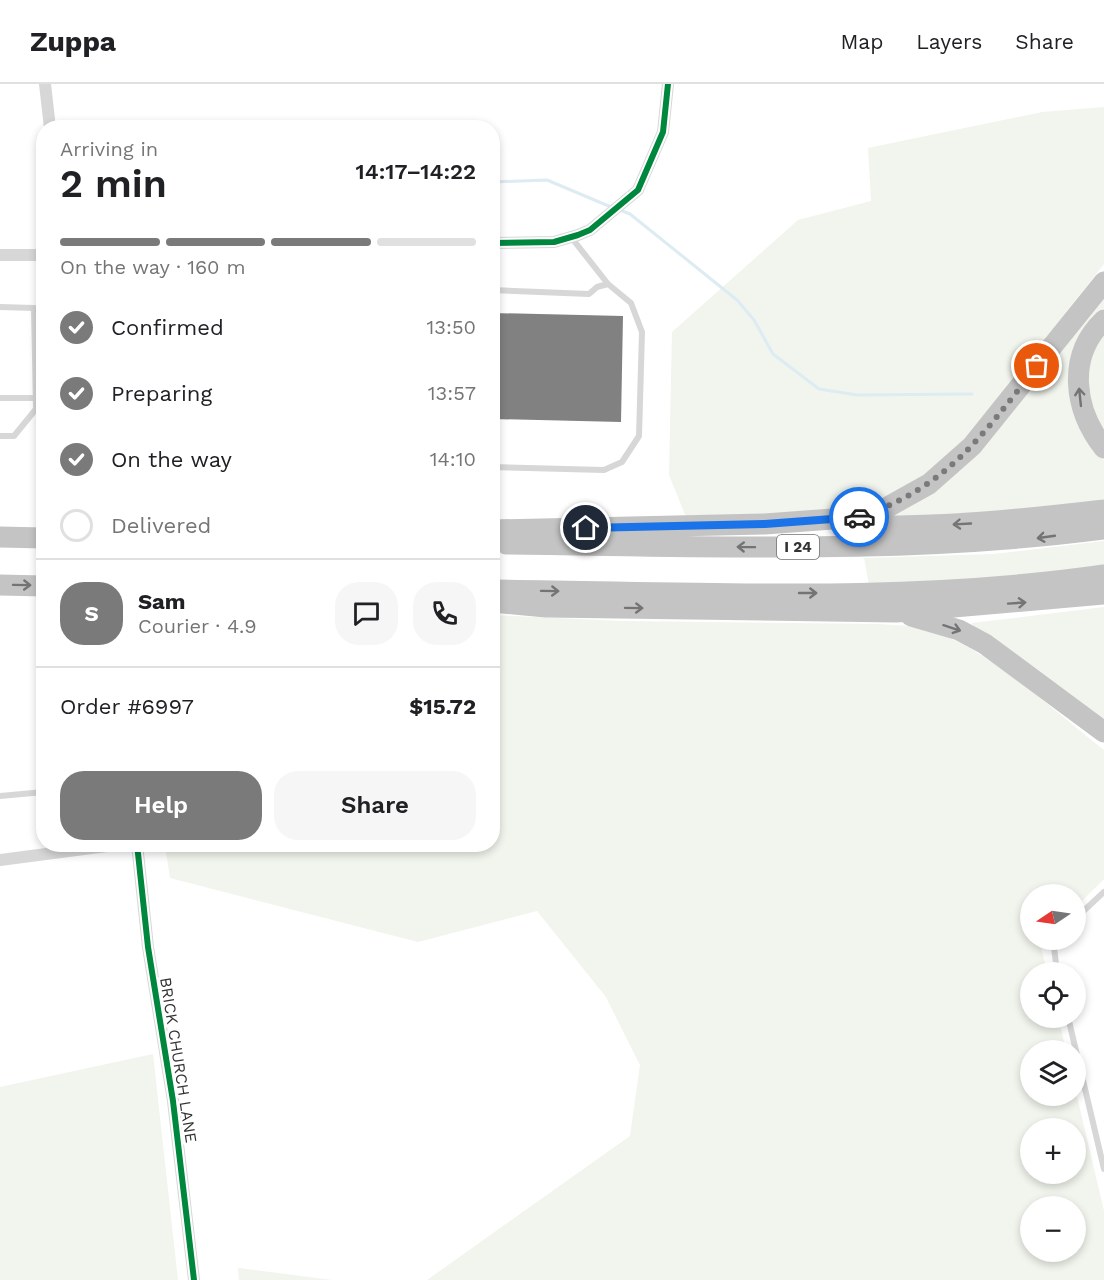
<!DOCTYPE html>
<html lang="en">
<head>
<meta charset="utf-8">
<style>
	body { margin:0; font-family:"Work Sans",sans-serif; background:#f6f6f6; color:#202124; height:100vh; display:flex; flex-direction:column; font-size:22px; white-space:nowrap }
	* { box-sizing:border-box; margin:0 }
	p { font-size:20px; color:#757577 }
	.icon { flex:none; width:33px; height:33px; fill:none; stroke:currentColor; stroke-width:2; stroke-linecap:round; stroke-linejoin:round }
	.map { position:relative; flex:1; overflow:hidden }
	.sheet { position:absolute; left:36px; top:36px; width:464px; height:732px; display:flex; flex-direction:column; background:#fff; border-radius:24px; box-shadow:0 3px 9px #0003 }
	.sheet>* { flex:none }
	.needle { width:39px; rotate:257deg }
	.controls { position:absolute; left:1020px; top:800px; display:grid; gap:12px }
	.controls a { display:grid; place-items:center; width:66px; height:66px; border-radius:50%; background:#fff; box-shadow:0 3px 9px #0003; font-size:30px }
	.pin { position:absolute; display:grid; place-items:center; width:51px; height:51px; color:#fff; margin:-26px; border:3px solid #fff; border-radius:50%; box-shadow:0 2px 6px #0007 }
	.courier { position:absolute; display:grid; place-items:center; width:60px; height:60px; margin:-30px; border:4px solid #1a73e8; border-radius:50%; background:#fff; color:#222; box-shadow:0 2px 8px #0007 }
	.summary em { font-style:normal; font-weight:600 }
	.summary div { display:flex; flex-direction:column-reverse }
	.summary { display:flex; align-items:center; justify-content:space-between; height:102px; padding:0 24px }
	h1 { font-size:39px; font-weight:600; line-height:45px }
	.bar { display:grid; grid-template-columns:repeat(4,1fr); gap:9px 6px; align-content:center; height:72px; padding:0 24px }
	.bar i { height:8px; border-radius:4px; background:#e0e0e0 }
	.bar .current { background:#7a7a7a }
	.bar p { grid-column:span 4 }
	.line { display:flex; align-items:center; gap:15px; padding:0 24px; border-top:2px solid #e0e0e0 }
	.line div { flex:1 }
	.round { display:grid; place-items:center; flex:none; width:63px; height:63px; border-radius:24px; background:#f6f6f6 }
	ol { padding:0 24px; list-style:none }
	li { display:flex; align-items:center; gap:18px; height:66px }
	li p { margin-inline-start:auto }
	li .icon { padding:6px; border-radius:50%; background:#7a7a7a; color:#fff; stroke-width:4 }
	li:last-child { color:#757577 }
	li i { width:33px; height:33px; border:3px solid #e0e0e0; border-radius:50% }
	.primary-button { display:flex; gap:12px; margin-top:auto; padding:12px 24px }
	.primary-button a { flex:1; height:69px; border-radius:24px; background:#7a7a7a; color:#fff; font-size:24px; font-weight:600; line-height:69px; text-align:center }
	.primary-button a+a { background:#f6f6f6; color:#202124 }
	header { display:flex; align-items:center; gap:36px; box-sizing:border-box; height:84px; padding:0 30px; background:#fff; border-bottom:2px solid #e0e0e0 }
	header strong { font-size:28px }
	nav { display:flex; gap:33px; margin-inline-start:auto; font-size:21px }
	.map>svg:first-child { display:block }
	.green { fill:#f1f5ed; fill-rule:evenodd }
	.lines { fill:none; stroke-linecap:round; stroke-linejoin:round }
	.stream { stroke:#ddebf3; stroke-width:3 }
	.building { fill:#818181 }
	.service { stroke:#d7d7d7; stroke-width:6 }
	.minor { stroke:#d7d7d7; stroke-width:12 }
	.motorway { stroke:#c4c4c4; stroke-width:21 }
	.cycleway-casing { stroke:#fff; stroke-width:10 }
	.cycleway { stroke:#00873e; stroke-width:6 }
	.oneway { stroke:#747474 }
	.done { stroke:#7a7a7a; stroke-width:6; stroke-dasharray:0 10.8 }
	.route { stroke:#1a73e8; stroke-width:8 }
	.labels { text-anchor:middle; stroke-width:6; stroke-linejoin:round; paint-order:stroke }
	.shield { fill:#fff; stroke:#707070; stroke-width:1.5 }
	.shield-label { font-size:15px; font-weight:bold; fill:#333 }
	.street-label { font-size:16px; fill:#333; stroke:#fff }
</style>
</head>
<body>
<header>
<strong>Zuppa</strong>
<nav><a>Map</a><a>Layers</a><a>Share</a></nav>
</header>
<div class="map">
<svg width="1104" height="1196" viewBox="0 0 1104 1196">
	<rect width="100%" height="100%" fill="#fff"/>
	<path class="green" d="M 1104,23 L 1104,180 L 964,357 L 928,392 L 895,411 L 865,422 L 822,428 L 686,433 L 669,391 L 672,248 L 798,136 L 871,117 L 868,64 L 1042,28 Z
		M 1104,207 L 1104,224 L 1083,250 L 1091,362 L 1104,376 L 1104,415 L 1064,422 L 873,436 L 905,423 Z
		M 1104,251 L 1104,348 C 1086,320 1079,278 1104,251 Z
		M 1104,457 L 1104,483 L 977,497 L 869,501 L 864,474 L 994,470 Z
		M 1104,523 L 1104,640 L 973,543 L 972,539 Z
		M 492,531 L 621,537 L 879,540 C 893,541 907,541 921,544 C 981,557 1055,628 1104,666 L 1104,795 L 1076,823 L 1076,810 L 1030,810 L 1030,855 L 1042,855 L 1040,858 L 1047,888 L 1030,888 L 1030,933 L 1058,933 L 1066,966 L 1030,966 L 1030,1011 L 1076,1011 L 1076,1008 L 1104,1127 L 1104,1196 L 427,1196 L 630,1052 L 640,981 L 606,913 L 537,827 L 418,858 L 170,794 L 165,761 L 492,760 ZM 1030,1044 L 1076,1044 L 1076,1089 L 1030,1089 ZM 1030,1122 L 1076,1122 L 1076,1167 L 1030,1167 Z
		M 153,970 L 178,1196 L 0,1196 L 0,1003 Z
		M 238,1184 L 239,1184 L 332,1196 L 239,1196 Z"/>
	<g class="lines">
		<path class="stream" d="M 492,98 L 547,96 L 611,123
			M 620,126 L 630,130 L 737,216 L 754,236 L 773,270 L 819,305 L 857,311 L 972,310"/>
	</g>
	<path class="building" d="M 492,229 L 623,232 L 621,338 L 492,335 Z"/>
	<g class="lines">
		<path class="service" d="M 571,153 L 608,200
			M 492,206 L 589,210 L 597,203 L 608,200 L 631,219 L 642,248 L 639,352 L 622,378 L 604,386 L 492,383
			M 0,223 L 34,224 L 36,325 L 14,352 L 0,352
			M 0,314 L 36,314
			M 0,712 L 44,708
			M 1076,834 L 1104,808
			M 1053,855 L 1057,888
			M 1068,933 L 1104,1085"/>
		<path class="minor" d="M 45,0 L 50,44
			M 492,159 L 554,158 L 578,151 L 590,146 L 638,106 L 663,48 L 668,0
			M 0,171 L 44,171
			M 137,760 L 148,863 L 173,1017 L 194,1196
			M 0,776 L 122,760"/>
		<path class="motorway" d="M 1104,236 C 1066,272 1074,326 1104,364
			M 849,442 C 935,444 1019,436 1104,426
			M 492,446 L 765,440 L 859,433 L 886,424 L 929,400 L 972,362 L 1104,198
			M 0,453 L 44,454
			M 506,460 C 705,462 905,471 1104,445
			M 0,501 L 44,502
			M 496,506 C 698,508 903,520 1104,491
			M 492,518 L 546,523 L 896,528 L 1104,510
			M 911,532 L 959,546 L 985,560 L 1104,648"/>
		<g class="cycleway-casing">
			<path id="cycleway" d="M 492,159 L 554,158 L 578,151 L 590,146 L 638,106 L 663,48 L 668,0
				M 137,760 L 148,863 L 173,1017 L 194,1196"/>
		</g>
		<use href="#cycleway" class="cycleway"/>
	</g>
	<defs><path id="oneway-shaft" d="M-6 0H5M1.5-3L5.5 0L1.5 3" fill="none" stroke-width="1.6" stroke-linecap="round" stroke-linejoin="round" transform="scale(1.5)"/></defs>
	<g class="oneway">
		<use href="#oneway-shaft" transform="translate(1080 313) rotate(-96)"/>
		<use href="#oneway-shaft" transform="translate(962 440) rotate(177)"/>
		<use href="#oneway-shaft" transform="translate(1046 453) rotate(172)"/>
		<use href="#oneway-shaft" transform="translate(746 463) rotate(-179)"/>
		<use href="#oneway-shaft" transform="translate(22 501) rotate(1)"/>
		<use href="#oneway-shaft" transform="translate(550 507) rotate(1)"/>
		<use href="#oneway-shaft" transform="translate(808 509)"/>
		<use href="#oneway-shaft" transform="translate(1017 519) rotate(-4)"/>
		<use href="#oneway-shaft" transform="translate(634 524) rotate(1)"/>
		<use href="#oneway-shaft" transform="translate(952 544) rotate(18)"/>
	</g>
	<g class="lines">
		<path class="done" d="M 859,433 C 947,404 982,352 1037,282"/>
		<path class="route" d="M 586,444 L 765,440 L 859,433"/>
	</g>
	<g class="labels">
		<rect class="shield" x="777" y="451" width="42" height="24" rx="4.5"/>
		<g class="shield-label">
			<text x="798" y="468">I 24</text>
		</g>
		<g class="street-label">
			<text transform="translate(179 976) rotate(81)" y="6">BRICK CHURCH LANE</text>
		</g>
	</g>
</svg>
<div class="controls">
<a><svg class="needle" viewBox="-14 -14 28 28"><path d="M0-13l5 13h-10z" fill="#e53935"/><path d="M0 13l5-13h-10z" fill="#757577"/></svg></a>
<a><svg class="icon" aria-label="locate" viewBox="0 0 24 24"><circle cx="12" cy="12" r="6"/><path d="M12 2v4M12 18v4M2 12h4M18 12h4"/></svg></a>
<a><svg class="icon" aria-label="layers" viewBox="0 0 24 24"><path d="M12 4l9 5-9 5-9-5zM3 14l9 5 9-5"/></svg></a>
<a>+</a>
<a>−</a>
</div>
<div class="pin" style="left:1037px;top:282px;background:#ea580c"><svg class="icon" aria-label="bag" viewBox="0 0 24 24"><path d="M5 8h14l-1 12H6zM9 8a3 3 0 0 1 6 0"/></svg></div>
<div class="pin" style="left:586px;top:444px;background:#1f2937"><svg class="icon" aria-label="home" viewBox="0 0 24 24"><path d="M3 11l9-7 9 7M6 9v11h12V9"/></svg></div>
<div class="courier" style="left:859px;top:433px"><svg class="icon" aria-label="car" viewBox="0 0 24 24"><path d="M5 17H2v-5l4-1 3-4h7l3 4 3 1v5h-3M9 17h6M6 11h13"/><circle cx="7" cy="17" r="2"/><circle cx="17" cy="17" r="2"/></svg></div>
<section class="sheet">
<div class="summary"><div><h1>2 min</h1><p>Arriving in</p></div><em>14:17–14:22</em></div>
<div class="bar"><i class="current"></i><i class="current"></i><i class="current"></i><i></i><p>On the way · 160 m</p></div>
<ol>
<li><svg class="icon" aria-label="check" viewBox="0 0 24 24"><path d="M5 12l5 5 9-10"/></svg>Confirmed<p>13:50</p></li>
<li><svg class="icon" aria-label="check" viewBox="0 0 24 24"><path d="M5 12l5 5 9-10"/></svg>Preparing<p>13:57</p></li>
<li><svg class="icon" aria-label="check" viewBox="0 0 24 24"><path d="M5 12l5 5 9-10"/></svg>On the way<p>14:10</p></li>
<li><i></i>Delivered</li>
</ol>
<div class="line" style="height:108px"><b class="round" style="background:#7a7a7a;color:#fff">S</b><div><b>Sam</b><p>Courier · 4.9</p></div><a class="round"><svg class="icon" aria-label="chat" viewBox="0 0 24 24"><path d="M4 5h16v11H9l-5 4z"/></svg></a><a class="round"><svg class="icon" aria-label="phone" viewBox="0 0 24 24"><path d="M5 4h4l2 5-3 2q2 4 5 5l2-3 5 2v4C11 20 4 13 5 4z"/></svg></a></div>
<div class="line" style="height:78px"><div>Order #6997</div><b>$15.72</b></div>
<div class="primary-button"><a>Help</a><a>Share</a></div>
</section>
</div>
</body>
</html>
